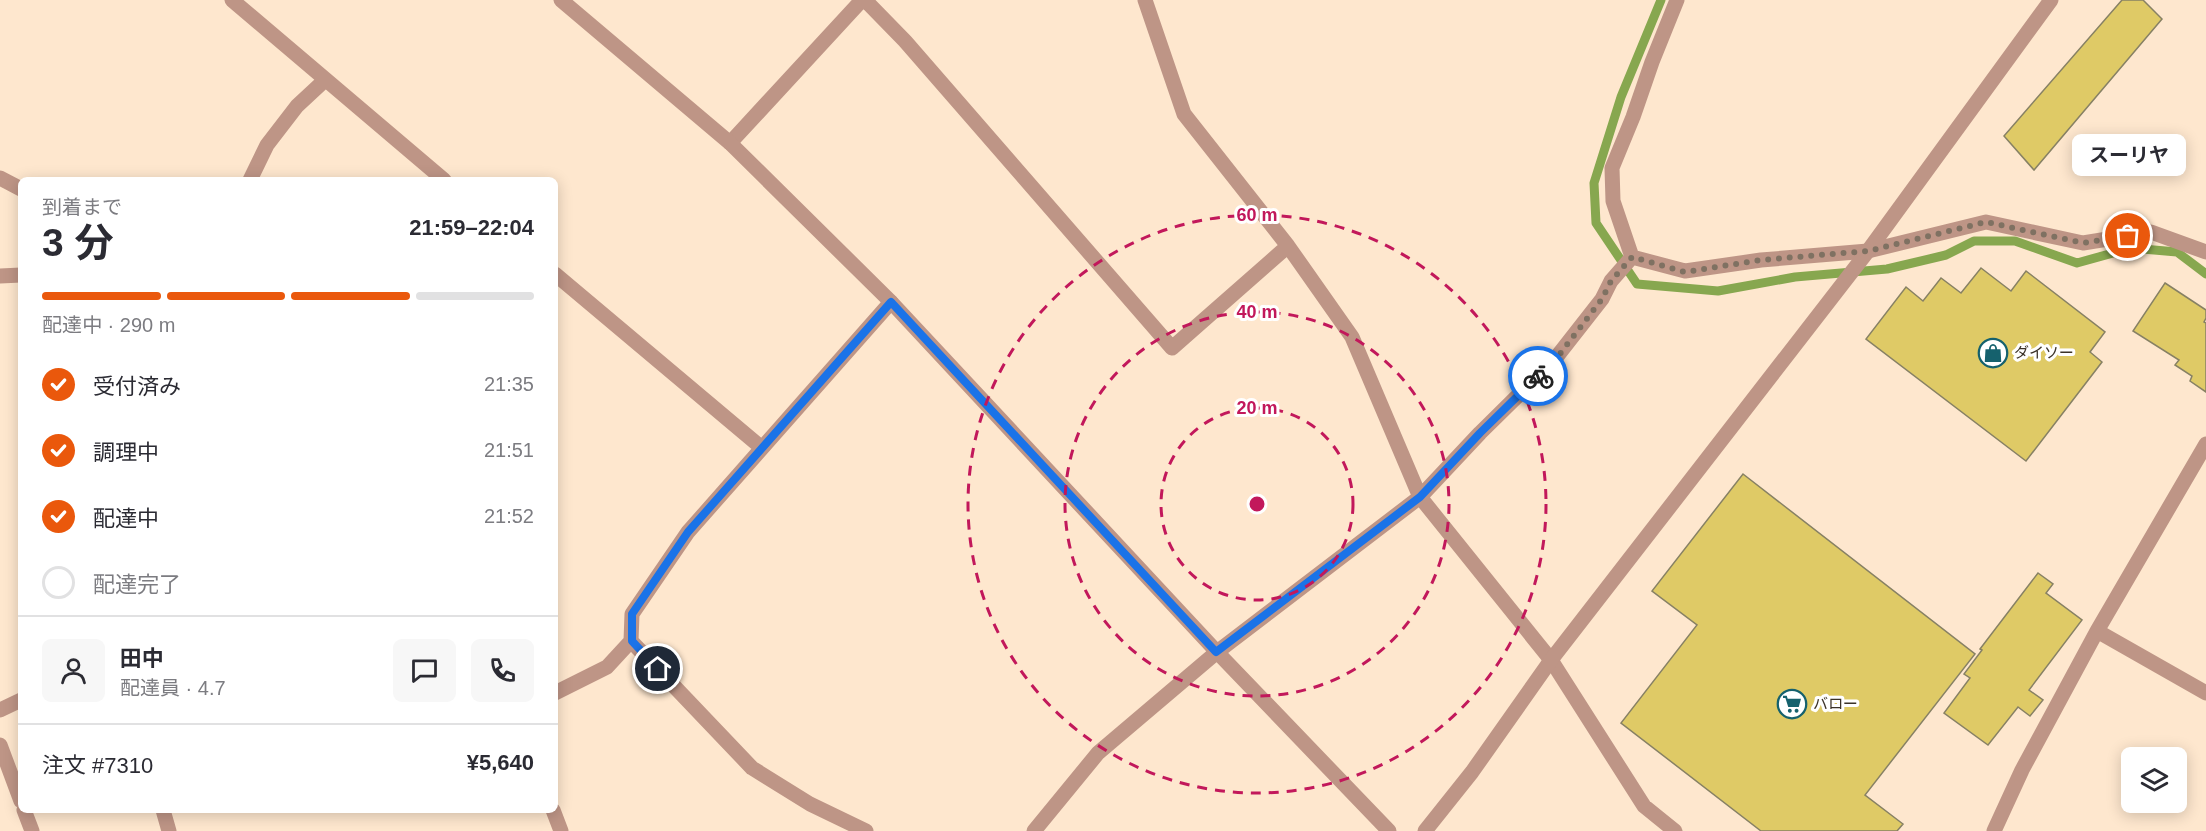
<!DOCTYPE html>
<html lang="ja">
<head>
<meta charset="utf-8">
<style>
	body { margin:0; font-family:Helvetica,"Noto Sans JP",sans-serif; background:#f7f7f7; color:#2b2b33; height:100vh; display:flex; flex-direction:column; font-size:22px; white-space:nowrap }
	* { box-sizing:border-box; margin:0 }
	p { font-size:20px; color:#7c7c81 }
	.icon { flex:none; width:33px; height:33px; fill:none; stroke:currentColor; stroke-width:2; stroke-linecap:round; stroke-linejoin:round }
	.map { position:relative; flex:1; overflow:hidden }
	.panel { position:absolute; left:18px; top:177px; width:540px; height:636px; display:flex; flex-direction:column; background:#fff; border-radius:9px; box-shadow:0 3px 15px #0003 }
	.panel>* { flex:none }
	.controls { position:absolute; left:2121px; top:747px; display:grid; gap:12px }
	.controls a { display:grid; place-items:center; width:66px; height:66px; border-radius:9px; background:#fff; box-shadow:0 3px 15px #0003; font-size:30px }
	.pin { position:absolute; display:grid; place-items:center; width:51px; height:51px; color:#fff; margin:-26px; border:3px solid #fff; border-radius:50%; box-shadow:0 2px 6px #0007 }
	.courier { position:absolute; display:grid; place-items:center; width:60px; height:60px; margin:-30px; border:4px solid #1a73e8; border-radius:50%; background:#fff; color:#222; box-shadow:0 2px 8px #0007 }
	.bubble { position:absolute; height:42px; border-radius:9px; background:#fff; box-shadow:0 3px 15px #0003; font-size:20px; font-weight:700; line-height:42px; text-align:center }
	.overview em { font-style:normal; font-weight:700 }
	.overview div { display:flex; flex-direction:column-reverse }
	.overview { display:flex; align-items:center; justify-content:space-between; height:102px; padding:0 24px }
	h1 { font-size:39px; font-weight:700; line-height:45px }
	.bar { display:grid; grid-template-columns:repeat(4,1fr); gap:9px 6px; align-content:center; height:72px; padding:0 24px }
	.bar i { height:8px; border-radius:4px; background:#e1e1e2 }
	.bar .active { background:#ea580c }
	.bar p { grid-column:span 4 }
	.line { display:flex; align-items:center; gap:15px; padding:0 24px; border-top:2px solid #e1e1e2 }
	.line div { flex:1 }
	.round { display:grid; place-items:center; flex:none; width:63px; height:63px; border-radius:9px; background:#f7f7f7 }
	ol { padding:0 24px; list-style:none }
	li { display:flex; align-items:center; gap:18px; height:66px }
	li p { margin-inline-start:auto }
	li .icon { padding:6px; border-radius:50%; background:#ea580c; color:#fff; stroke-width:4 }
	li:last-child { color:#7c7c81 }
	li i { width:33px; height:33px; border:3px solid #e1e1e2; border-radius:50% }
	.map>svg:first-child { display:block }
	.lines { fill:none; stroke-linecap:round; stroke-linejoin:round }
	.stream { stroke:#87a74f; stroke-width:9 }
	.building { fill:#dfca66; stroke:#878164; stroke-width:1.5 }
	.minor { stroke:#be9586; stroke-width:15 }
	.tertiary { stroke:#be9586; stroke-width:15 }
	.done { stroke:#7f7162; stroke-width:6; stroke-dasharray:0 10.8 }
	.route { stroke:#1a73e8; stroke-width:8 }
	.ring { fill:none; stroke:#c2185b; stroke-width:3; stroke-dasharray:10 8 }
	.labels { text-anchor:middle; stroke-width:6; stroke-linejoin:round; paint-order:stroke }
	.poi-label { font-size:15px; fill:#3b3228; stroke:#fff; text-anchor:start }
	.centre { fill:#c2185b; stroke:#fff; stroke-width:3 }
	.ring-label { font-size:18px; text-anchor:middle; font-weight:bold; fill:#c2185b; stroke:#fff; stroke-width:6; stroke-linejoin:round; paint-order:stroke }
</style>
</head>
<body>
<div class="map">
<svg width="2206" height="831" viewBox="0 0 2206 831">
	<rect width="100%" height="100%" fill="#fee7ce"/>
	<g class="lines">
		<path class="stream" d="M 1661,0 L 1621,97 L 1594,183 L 1596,223 L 1637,284 L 1718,291 L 1795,277 L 1887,269 L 1946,255 L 1974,241 L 2015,241 L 2077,263 L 2131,248 L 2177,252 L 2206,274"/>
	</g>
	<path class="building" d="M 2122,0 L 2143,0 L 2162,19 L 2034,170 L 2004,136 Z
		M 1981,268 L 2011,291 L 2026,271 L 2105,332 L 2090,352 L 2102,362 L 2026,461 L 1866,339 L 1906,287 L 1923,301 L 1941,278 L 1961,293 Z
		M 2165,283 L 2206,310 L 2206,318 L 2204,322 L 2206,323 L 2206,392 L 2190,381 L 2192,376 L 2175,365 L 2179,360 L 2133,331 Z
		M 1743,474 L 1975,654 L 1865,795 L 1903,824 L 1897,831 L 1761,831 L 1621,723 L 1697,625 L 1652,591 Z
		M 2038,573 L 2053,584 L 2046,593 L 2082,620 L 2029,690 L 2043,700 L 2030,716 L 2018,707 L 1988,745 L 1944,713 L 1970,678 L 1964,674 L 1982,650 L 1980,649 Z"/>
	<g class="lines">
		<path class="minor" d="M 232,0 L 444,180
			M 865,0 L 905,41 L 1172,348 L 1288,246
			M 1145,0 L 1184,114 L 1288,246 L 1352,337 L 1420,497 L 1551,660 L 1644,806 L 1675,831
			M 1677,0 L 1652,62 L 1633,117 L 1612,168 L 1613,201 L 1632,257 L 1685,271 L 1761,260 L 1868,251 L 1986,222 L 2083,243 L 2151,232 L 2206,252
			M 730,143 L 862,0
			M 0,178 L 21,189
			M 250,180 L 267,145 L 297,106 L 325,80
			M 555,274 L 762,448
			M 0,276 L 21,275
			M 2097,631 L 2206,693
			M 555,693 L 607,667 L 631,641
			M 0,710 L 21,700
			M 0,745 L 21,801
			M 24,810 L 32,831
			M 163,810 L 169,831
			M 553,810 L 561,831
			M 866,831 L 810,804 L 752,768 L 631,641 L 632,614 L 688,532 L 891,302
			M 1034,831 L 1098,753 L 1217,652 L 1420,497 L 1480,433 L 1555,359 L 1602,299 L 1611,281 L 1632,257
			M 1994,831 L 2022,770 L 2097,631 L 2206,444"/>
		<path class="tertiary" d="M 561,0 L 730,143 L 891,302 L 1217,652 L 1389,831
			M 1425,831 L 1472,772 L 1551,660 L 1868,251 L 2051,0"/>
	</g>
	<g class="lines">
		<path class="done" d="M 1538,376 L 1556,359 L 1602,299 L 1611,281 L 1632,257 L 1685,272 L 1761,260 L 1868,251 L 1986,222 L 2083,243 L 2128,236"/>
		<path class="route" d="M 658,669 L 632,641 L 632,614 L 688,532 L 891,302 L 1216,652 L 1420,497 L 1480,433 L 1538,376"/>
	</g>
	<g class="ring">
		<circle cx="1257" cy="504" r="96"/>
		<circle cx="1257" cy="504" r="192"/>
		<circle cx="1257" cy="504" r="289"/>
	</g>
	<defs>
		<g id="shop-ring" transform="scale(1.5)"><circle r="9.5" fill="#fff" stroke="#15616d" stroke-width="1.5"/><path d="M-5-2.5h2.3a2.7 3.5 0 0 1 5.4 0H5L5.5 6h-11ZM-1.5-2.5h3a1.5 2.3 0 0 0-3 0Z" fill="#15616d"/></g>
		<g id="supermarket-ring" transform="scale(1.5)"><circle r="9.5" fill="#fff" stroke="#15616d" stroke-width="1.5"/><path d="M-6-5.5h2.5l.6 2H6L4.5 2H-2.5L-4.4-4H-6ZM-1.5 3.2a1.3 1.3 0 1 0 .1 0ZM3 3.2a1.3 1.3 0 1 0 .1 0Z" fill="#15616d"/></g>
	</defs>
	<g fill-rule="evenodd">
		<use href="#shop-ring" x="1993" y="353"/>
		<use href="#supermarket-ring" x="1792" y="704"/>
	</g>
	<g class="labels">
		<g class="poi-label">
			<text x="2014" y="358">ダイソー</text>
			<text x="1813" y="709">バロー</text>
		</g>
	</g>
	<circle cx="1257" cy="504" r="9" class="centre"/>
	<g class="ring-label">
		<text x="1257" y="221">60 m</text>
		<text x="1257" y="318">40 m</text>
		<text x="1257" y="414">20 m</text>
	</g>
</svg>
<div class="controls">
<a><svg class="icon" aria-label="layers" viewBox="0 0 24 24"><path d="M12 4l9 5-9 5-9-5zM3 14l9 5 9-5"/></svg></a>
</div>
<div class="pin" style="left:2128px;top:236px;background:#ea580c"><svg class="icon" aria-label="bag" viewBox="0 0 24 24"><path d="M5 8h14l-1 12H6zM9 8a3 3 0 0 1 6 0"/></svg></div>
<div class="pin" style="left:658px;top:669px;background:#1f2937"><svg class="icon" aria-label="home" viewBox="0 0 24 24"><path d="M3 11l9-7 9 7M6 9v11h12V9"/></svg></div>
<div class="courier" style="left:1538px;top:376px"><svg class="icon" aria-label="bike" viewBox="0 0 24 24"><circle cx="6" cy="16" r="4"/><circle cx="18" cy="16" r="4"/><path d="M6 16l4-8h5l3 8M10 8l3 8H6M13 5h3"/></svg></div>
<div class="bubble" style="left:2072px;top:134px;width:114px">スーリヤ</div>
<section class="panel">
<div class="overview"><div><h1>3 分</h1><p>到着まで</p></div><em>21:59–22:04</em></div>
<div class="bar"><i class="active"></i><i class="active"></i><i class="active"></i><i></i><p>配達中 · 290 m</p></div>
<ol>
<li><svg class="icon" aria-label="check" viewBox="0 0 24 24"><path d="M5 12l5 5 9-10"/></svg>受付済み<p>21:35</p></li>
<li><svg class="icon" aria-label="check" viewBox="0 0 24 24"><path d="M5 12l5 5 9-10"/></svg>調理中<p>21:51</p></li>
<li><svg class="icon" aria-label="check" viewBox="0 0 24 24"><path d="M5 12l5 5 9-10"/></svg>配達中<p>21:52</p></li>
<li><i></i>配達完了</li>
</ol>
<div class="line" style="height:108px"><a class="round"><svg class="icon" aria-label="person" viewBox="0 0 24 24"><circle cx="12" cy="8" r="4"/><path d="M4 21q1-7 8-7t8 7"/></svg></a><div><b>田中</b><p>配達員 · 4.7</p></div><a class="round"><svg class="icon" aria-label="chat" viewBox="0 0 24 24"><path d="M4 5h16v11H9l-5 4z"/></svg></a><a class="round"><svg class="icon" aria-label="phone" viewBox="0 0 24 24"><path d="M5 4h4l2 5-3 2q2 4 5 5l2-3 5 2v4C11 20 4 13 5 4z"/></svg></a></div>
<div class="line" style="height:78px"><div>注文 #7310</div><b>¥5,640</b></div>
</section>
</div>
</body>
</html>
